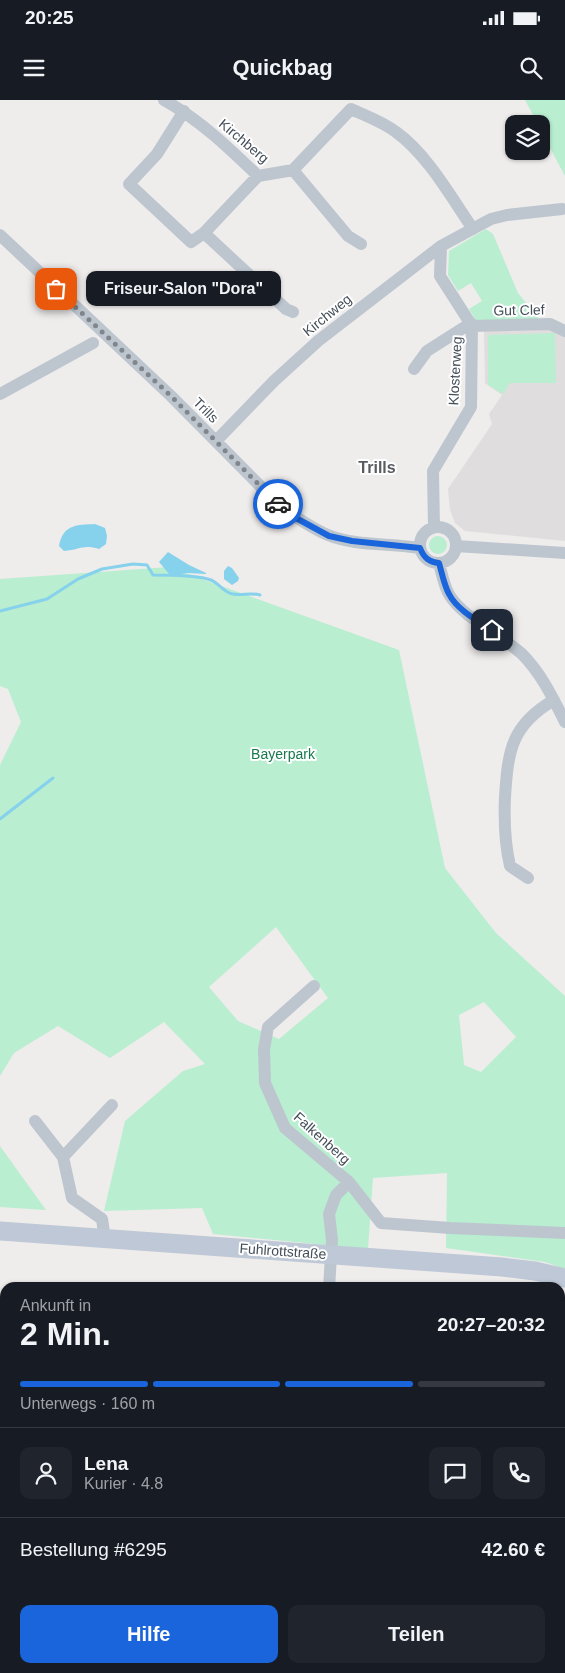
<!DOCTYPE html>
<html lang="de">
<head>
<meta charset="utf-8">
<style>
	body { margin:0; font-family:Arial,sans-serif; background:#20242c; color:#f1f3f6; height:100vh; display:flex; flex-direction:column; font-size:19px; white-space:nowrap }
	* { box-sizing:border-box; margin:0 }
	p { font-size:16px; color:#9ea1a6 }
	.icon { flex:none; width:28px; height:28px; fill:none; stroke:currentColor; stroke-width:2; stroke-linecap:round; stroke-linejoin:round }
	.map { position:relative; flex:1; overflow:hidden }
	.panel { position:absolute; left:0px; top:1182px; width:565px; height:391px; display:flex; flex-direction:column; background:#171b24; border-radius:15px 15px 0 0; box-shadow:0 1px 4px #0004 }
	.panel>* { flex:none }
	.controls { position:absolute; left:505px; top:15px; display:grid; gap:10px }
	.controls a { display:grid; place-items:center; width:45px; height:45px; border-radius:10px; background:#171b24; box-shadow:0 1px 4px #0004; font-size:25px }
	.pin { position:absolute; display:grid; place-items:center; width:42px; height:42px; color:#fff; margin:-21px; border-radius:10px; box-shadow:0 2px 8px #0006 }
	.courier { position:absolute; display:grid; place-items:center; width:50px; height:50px; margin:-25px; border:4px solid #1a65db; border-radius:50%; background:#fff; color:#222; box-shadow:0 1px 6px #0007 }
	.bubble { position:absolute; height:35px; border-radius:10px; background:#171b24; box-shadow:0 1px 4px #0004; font-size:16px; font-weight:700; line-height:35px; text-align:center }
	.headline em { font-style:normal; font-weight:700 }
	.headline div { display:flex; flex-direction:column-reverse }
	.headline { display:flex; align-items:center; justify-content:space-between; height:85px; padding:0 20px }
	h1 { font-size:32px; font-weight:700; line-height:38px }
	.bar { display:grid; grid-template-columns:repeat(4,1fr); gap:8px 5px; align-content:center; height:60px; padding:0 20px }
	.bar i { height:6px; border-radius:4px; background:#363941 }
	.bar .selected { background:#1a65db }
	.bar p { grid-column:span 4 }
	.line { display:flex; align-items:center; gap:12px; padding:0 20px; border-top:1px solid #363941 }
	.line div { flex:1 }
	.round { display:grid; place-items:center; flex:none; width:52px; height:52px; border-radius:10px; background:#20242c }
	.action { display:flex; gap:10px; margin-top:auto; padding:10px 20px }
	.action a { flex:1; height:58px; border-radius:10px; background:#1a65db; color:#fff; font-size:20px; font-weight:700; line-height:58px; text-align:center }
	.action a+a { background:#20242c; color:#f1f3f6 }
	.status { display:flex; justify-content:space-between; align-items:center; height:35px; padding:0 25px; background:#171b24; direction:ltr }
	.status svg { height:14px; fill:currentColor }
	header { display:flex; justify-content:space-between; align-items:center; height:65px; padding:0 20px; background:#171b24; font-size:22px; font-weight:700 }
	.map>svg:first-child { display:block }
	.education { fill:#e0ddde }
	.green { fill:#b9eed0; fill-rule:evenodd }
	.water { fill:#86d1eb }
	.lines { fill:none; stroke-linecap:round; stroke-linejoin:round }
	.stream { stroke:#86d1eb; stroke-width:3 }
	.street { stroke:#bdc6cf; stroke-width:12 }
	.secondary { stroke:#bec8d6; stroke-width:19 }
	.done { stroke:#80868c; stroke-width:5; stroke-dasharray:0 9 }
	.route { stroke:#1a65db; stroke-width:6 }
	.labels { text-anchor:middle; stroke-width:4; stroke-linejoin:round; paint-order:stroke }
	.street-label { font-size:14px; fill:#454f59; stroke:#fff }
	.park-label { font-size:14px; fill:#17794d; stroke:#fff }
	.quarter-label { font-size:16px; font-weight:bold; fill:#595c61; stroke:#fff }
</style>
</head>
<body>
<div class="status"><b>20:25</b><svg viewBox="0 0 49 12"><path d="M0 12V9h3v3zM5 12V6h3v6zM10 12V3h3v9zM15 12V0h3v12zM26 1h20v11H26zM47 4h2v5h-2z"/></svg></div>
<header><svg class="icon" aria-label="menu" viewBox="0 0 24 24"><path d="M4 6h16M4 12h16M4 18h16"/></svg>Quickbag<svg class="icon" aria-label="search" viewBox="0 0 24 24"><circle cx="10" cy="10" r="6"/><path d="M15 15l6 6"/></svg></header>
<div class="map">
<svg width="565" height="1573" viewBox="0 0 565 1573">
	<rect width="100%" height="100%" fill="#efecec"/>
	<path class="education" d="M 552,227 L 565,234 L 565,441 L 465,431 L 455,423 L 450,410 L 448,389 L 492,324 L 489,314 L 502,295 L 485,283 L 484,231 Z"/>
	<path class="green" d="M 525,0 L 565,0 L 565,76 L 541,31 L 541,24 L 538,24 Z
		M 486,129 L 493,134 L 518,193 L 540,220 L 477,222 L 469,209 L 482,201 L 471,183 L 458,191 L 448,175 L 449,151 Z
		M 555,233 L 556,283 L 510,283 L 503,294 L 488,285 L 488,235 Z
		M429 445a9 9 0 1 1 18 0a9 9 0 1 1-18 0Z
		M 169,467 L 399,550 L 445,768 L 496,833 L 565,896 L 565,1169 L 545,1162 L 446,1148 L 447,1073 L 373,1078 L 368,1149 L 213,1134 L 202,1108 L 104,1111 L 125,1021 L 183,971 L 205,964 L 164,922 L 110,958 L 58,926 L 14,953 L 0,976 L 0,665 L 21,622 L 8,589 L 0,586 L 0,479 ZM 276,827 L 328,898 L 279,939 L 238,921 L 209,887 ZM 484,902 L 516,937 L 481,972 L 464,965 L 459,915 Z
		M 0,1046 L 46,1110 L 0,1107 Z"/>
	<path class="water" d="M 95,424 L 105,428 L 107,436 L 106,444 L 99,449 C 83,444 79,450 64,451 L 59,446 C 63,424 77,425 95,424 Z
		M 168,452 L 189,465 L 206,473 L 206,474 L 187,473 L 173,476 L 170,475 L 159,462 Z
		M 228,466 L 232,468 L 239,478 L 238,481 L 232,485 L 224,479 L 224,471 Z"/>
	<g class="lines">
		<path class="stream" d="M 0,511 L 47,499 L 78,479 L 102,469 L 133,464 L 147,465 L 153,475 C 166,475 198,475 211,480 C 219,483 224,493 233,494 C 243,496 249,492 260,495
			M 0,719 L 53,678"/>
		<path class="street" d="M 164,0 C 200,20 229,48 258,76 L 293,70 L 351,9 C 366,16 383,22 396,32 C 427,54 451,97 473,129
			M 184,11 L 157,54 L 129,84 L 191,142 L 204,133 L 286,209 L 293,212
			M 293,70 L 348,136 L 361,144
			M 204,133 L 258,76
			M 0,135 L 171,296 L 281,407 C 296,417 311,428 328,435 C 354,446 391,443 420,448
			M 472,226 L 550,224 L 565,231
			M 414,269 L 427,251 L 471,223
			M 0,294 L 93,243
			M 216,341 L 274,281 L 318,241 L 441,146 L 491,119 L 507,115 L 562,109
			M 434,427 L 433,371 L 471,307 L 472,226 L 440,176 L 441,146
			M420 445a18 18 0 1 1 36 0a18 18 0 1 1-36 0Z
			M 456,446 L 565,453
			M 439,463 C 442,474 444,487 450,496 C 464,518 501,535 522,554 C 541,573 553,598 565,622
			M 528,778 L 510,766 C 505,744 504,719 505,697 C 508,651 511,625 554,600
			M 314,886 L 268,927 L 264,949 L 265,983 L 285,1028 L 349,1082 L 381,1123 L 450,1128 L 565,1133
			M 35,1021 L 63,1057
			M 105,1139 L 102,1119 L 72,1098 L 63,1057 L 112,1005
			M 329,1188 L 332,1140 L 329,1114 L 336,1095 L 349,1082
			M 261,1573 L 263,1569"/>
		<path class="secondary" d="M 0,1131 L 502,1167 L 535,1171 L 565,1178
			M 560,1431 L 565,1423
			M 472,1573 L 475,1569"/>
	</g>
	<g class="lines">
		<path class="done" d="M 56,189 L 171,296 L 278,404"/>
		<path class="route" d="M 278,404 L 296,418 L 329,436 L 352,441 L 420,448 C 424,458 429,462 439,463 C 442,473 444,485 449,494 C 457,510 478,521 492,530"/>
	</g>
	<g class="labels">
		<g class="street-label">
			<text transform="translate(244 41) rotate(40)" y="5">Kirchberg</text>
			<text transform="translate(519 210) rotate(-1)" y="5">Gut Clef</text>
			<text transform="translate(327 215) rotate(-39)" y="5">Kirchweg</text>
			<text transform="translate(455 271) rotate(-87)" y="5">Klosterweg</text>
			<text transform="translate(206 310) rotate(45)" y="5">Trills</text>
			<text transform="translate(322 1038) rotate(42)" y="5">Falkenberg</text>
			<text transform="translate(283 1151) rotate(4)" y="5">Fuhlrottstraße</text>
		</g>
		<g class="park-label">
			<text x="283" y="659">Bayerpark</text>
		</g>
		<g class="quarter-label">
			<text x="377" y="373">Trills</text>
		</g>
	</g>
</svg>
<div class="controls">
<a><svg class="icon" aria-label="layers" viewBox="0 0 24 24"><path d="M12 4l9 5-9 5-9-5zM3 14l9 5 9-5"/></svg></a>
</div>
<div class="pin" style="left:56px;top:189px;background:#ea580c"><svg class="icon" aria-label="bag" viewBox="0 0 24 24"><path d="M5 8h14l-1 12H6zM9 8a3 3 0 0 1 6 0"/></svg></div>
<div class="pin" style="left:492px;top:530px;background:#1f2937"><svg class="icon" aria-label="home" viewBox="0 0 24 24"><path d="M3 11l9-7 9 7M6 9v11h12V9"/></svg></div>
<div class="courier" style="left:278px;top:404px"><svg class="icon" aria-label="car" viewBox="0 0 24 24"><path d="M5 17H2v-5l4-1 3-4h7l3 4 3 1v5h-3M9 17h6M6 11h13"/><circle cx="7" cy="17" r="2"/><circle cx="17" cy="17" r="2"/></svg></div>
<div class="bubble" style="left:86px;top:171px;width:195px">Friseur-Salon &quot;Dora&quot;</div>
<section class="panel">
<div class="headline"><div><h1>2 Min.</h1><p>Ankunft in</p></div><em>20:27–20:32</em></div>
<div class="bar"><i class="selected"></i><i class="selected"></i><i class="selected"></i><i></i><p>Unterwegs · 160 m</p></div>
<div class="line" style="height:90px"><a class="round"><svg class="icon" aria-label="person" viewBox="0 0 24 24"><circle cx="12" cy="8" r="4"/><path d="M4 21q1-7 8-7t8 7"/></svg></a><div><b>Lena</b><p>Kurier · 4.8</p></div><a class="round"><svg class="icon" aria-label="chat" viewBox="0 0 24 24"><path d="M4 5h16v11H9l-5 4z"/></svg></a><a class="round"><svg class="icon" aria-label="phone" viewBox="0 0 24 24"><path d="M5 4h4l2 5-3 2q2 4 5 5l2-3 5 2v4C11 20 4 13 5 4z"/></svg></a></div>
<div class="line" style="height:65px"><div>Bestellung #6295</div><b>42.60 €</b></div>
<div class="action"><a>Hilfe</a><a>Teilen</a></div>
</section>
</div>
</body>
</html>
